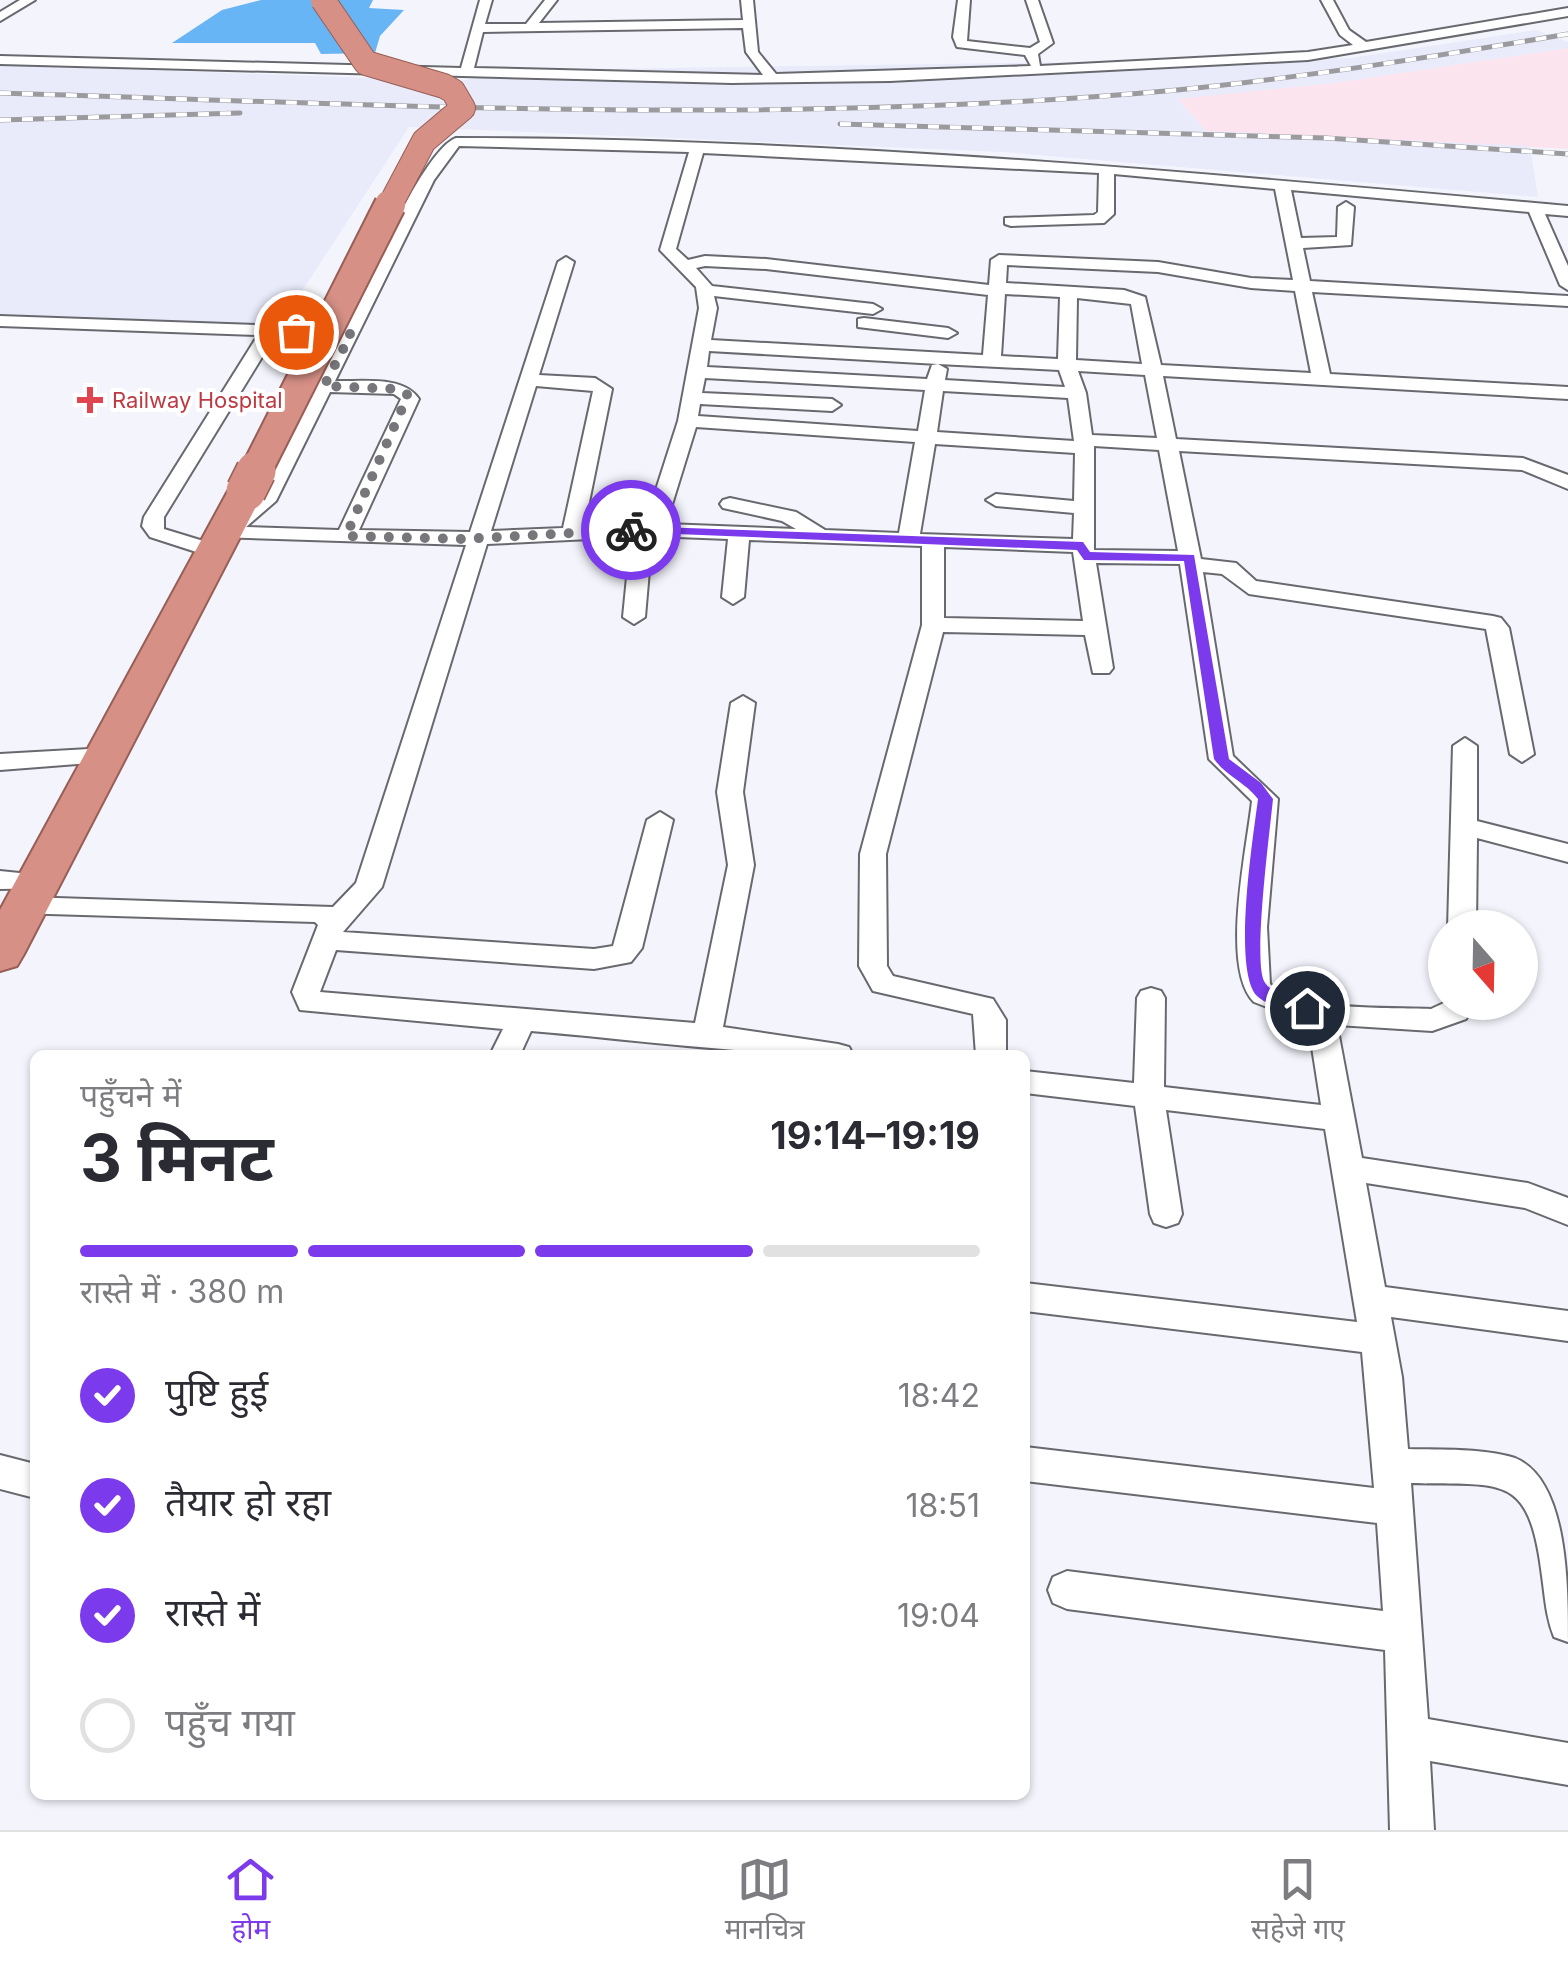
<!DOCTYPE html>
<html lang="hi">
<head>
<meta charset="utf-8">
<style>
	body { margin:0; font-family:Inter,"Noto Sans Devanagari",sans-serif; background:#f2f2f3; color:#2b2b33; height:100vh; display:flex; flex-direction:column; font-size:38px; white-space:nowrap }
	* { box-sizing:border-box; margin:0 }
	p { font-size:32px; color:#7c7c81 }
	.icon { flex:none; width:55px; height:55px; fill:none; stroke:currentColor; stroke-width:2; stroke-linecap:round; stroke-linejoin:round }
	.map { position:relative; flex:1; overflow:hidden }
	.side { position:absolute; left:30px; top:1050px; width:1000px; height:750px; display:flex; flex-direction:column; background:#fff; border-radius:15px; box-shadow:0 2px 8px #0004 }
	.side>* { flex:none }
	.needle { width:65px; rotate:160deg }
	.controls { position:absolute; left:1428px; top:910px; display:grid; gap:20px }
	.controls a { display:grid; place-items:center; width:110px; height:110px; border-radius:50%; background:#fff; box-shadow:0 2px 8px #0004; font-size:50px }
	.pin { position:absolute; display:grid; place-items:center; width:85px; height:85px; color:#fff; margin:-42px; border:5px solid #fff; border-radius:50%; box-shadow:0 2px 10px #0007 }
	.courier { position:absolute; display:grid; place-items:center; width:100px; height:100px; margin:-50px; border:8px solid #7c3aed; border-radius:50%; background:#fff; color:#222; box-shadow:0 2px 12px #0007 }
	.head em { font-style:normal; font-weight:700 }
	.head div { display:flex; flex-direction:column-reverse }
	.head { display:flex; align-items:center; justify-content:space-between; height:170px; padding:0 50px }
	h1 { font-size:65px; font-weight:700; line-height:75px }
	.bar { display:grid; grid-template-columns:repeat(4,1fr); gap:15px 10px; align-content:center; height:120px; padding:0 50px }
	.bar i { height:12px; border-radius:8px; background:#e1e1e2 }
	.bar .on { background:#7c3aed }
	.bar p { grid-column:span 4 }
	ol { padding:0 50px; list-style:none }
	li { display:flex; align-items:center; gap:30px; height:110px }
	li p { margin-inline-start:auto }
	li .icon { padding:10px; border-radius:50%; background:#7c3aed; color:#fff; stroke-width:4 }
	li:last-child { color:#7c7c81 }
	li i { width:55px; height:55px; border:5px solid #e1e1e2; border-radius:50% }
	.dock { display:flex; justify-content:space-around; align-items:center; height:140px; border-top:2px solid #e1e1e2; background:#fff; font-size:28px; color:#7c7c81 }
	.dock a { display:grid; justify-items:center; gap:5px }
	.dock .on { color:#7c3aed }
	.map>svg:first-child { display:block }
	.industrial { fill:#fce4ef }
	.built { fill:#e9ebfa }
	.water { fill:#68b5f5 }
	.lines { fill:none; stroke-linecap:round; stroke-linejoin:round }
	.minor-casing { stroke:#68696f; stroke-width:4 }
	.trunk-casing { stroke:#965e56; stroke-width:4 }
	.minor { fill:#fff; fill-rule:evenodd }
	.trunk { fill:#d69086; fill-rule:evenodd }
	.rail-casing { stroke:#9a9a9f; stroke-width:5 }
	.rail { stroke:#fff; stroke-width:4; stroke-dasharray:11; stroke-linecap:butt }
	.trunk-bridge-far2-casing { stroke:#965e56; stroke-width:26; stroke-linecap:butt }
	.trunk-bridge-far1-casing { stroke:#965e56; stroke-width:34; stroke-linecap:butt }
	.trunk-bridge-casing { stroke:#965e56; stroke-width:42; stroke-linecap:butt }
	.trunk-bridge-far2 { stroke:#d69086; stroke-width:24 }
	.trunk-bridge-far1 { stroke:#d69086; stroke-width:30 }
	.trunk-bridge { stroke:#d69086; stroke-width:39 }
	.route { fill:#7c3aed }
	.done { stroke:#76767b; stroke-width:10; stroke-dasharray:0 18 }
	.health-dot { fill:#e0444e; stroke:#fff; stroke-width:4 }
	.labels { text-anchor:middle; stroke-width:8; stroke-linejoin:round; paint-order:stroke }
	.far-health-label { font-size:22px; fill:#be3a42; stroke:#fff; text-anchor:start }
</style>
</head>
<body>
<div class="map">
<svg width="1568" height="1830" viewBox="0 0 1568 1830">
	<rect width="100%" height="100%" fill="#f4f5fc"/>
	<path class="industrial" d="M 1568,48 L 1568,149 L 1206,131 L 1177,98 L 1334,83 Z"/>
	<path class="built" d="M 1536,30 L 1568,42 L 1568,48 L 1334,83 L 1178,99 L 1206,131 L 1530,146 L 1538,197 L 1002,152 L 409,127 L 280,325 L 0,314 L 0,65 L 459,81 L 523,70 L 1351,58 Z"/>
	<path class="water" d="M 261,0 L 373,0 L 369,8 L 404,10 L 380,36 L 375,53 L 321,54 L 315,43 L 172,43 L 222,10 Z"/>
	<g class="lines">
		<g class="minor-casing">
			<path id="minor" d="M 20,0 L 35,0 L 0,21 L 0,12 Z
				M 480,0 L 492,0 L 485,24 L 526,24 L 545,0 L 557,0 L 539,23 L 743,20 L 741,0 L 753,0 L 758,52 L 776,74 L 1031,66 L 1025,55 L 957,47 L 953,37 L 958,0 L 970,0 L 967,41 L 1030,48 L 1040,42 L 1026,0 L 1038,0 L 1053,43 L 1038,54 L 1040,66 L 1308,52 L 1353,45 L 1340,35 L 1321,0 L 1333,0 L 1349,30 L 1366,42 L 1568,8 L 1568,16 L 1308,60 L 890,81 L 732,83 L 0,64 L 0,56 L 461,68 ZM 743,28 L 746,52 L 763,75 L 474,68 L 483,32 Z
				M 456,138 C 828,138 1198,173 1568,206 L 1568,216 L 1545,214 L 1568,266 L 1568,290 L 1560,285 L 1529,212 L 1291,190 L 1301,238 L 1337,237 L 1338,207 L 1346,202 L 1354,207 L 1351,245 L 1303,248 L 1310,281 L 1568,296 L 1568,306 L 1312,292 L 1330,374 L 1568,387 L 1568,399 L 1163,376 L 1176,439 L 1523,458 L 1568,475 L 1568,489 L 1522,470 L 1179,451 L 1201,559 L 1236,563 L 1256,581 L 1493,616 L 1501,618 L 1509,628 L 1534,754 L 1522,762 L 1510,754 L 1486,629 L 1249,594 L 1222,574 L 1203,572 L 1233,756 L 1278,799 L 1267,927 L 1270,984 C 1303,1012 1388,1007 1431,1009 L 1446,1002 L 1475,1002 L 1466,1019 L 1432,1031 L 1337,1025 L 1362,1158 L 1528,1183 L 1568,1198 L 1568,1225 L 1525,1208 L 1366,1183 L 1385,1287 L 1568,1311 L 1568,1341 L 1391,1317 L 1402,1377 L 1408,1449 C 1443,1450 1482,1448 1515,1458 C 1568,1480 1568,1584 1568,1642 L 1554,1637 C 1546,1617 1545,1597 1542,1576 C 1529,1471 1503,1486 1411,1483 L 1428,1719 L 1568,1743 L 1568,1785 L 1430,1761 L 1434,1830 L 1390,1830 L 1385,1650 L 1067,1609 L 1053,1603 L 1048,1590 L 1053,1577 L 1067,1571 L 1383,1611 L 1377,1523 L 1025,1481 L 1025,1447 L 1374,1488 L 1362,1352 L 1025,1311 L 1025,1283 L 1357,1322 L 1325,1129 L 1166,1110 L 1182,1214 L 1178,1223 L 1166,1227 L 1154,1223 L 1150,1214 L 1135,1106 L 1025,1093 L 1025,1071 L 1134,1083 L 1137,998 L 1141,991 L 1151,988 L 1161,991 L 1165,998 L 1164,1087 L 1321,1105 L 1309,1028 L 1298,1019 L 1254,1002 C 1220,968 1247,848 1252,801 L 1209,759 L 1180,564 L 1096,563 L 1113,668 L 1109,673 L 1093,673 L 1085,635 L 943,632 L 886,854 L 887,966 L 893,976 L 993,999 L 1006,1020 L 1006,1055 L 976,1055 L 973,1014 L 873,991 L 859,966 L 860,854 L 922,625 L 922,546 L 749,540 L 744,597 L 733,604 L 722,597 L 728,539 L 652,536 L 645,617 L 634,624 L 623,617 L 631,537 L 487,544 L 382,887 L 343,932 L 594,949 L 613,946 L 647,820 L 660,812 L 673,820 L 642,948 L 631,962 L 594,969 L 336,950 L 320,992 L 695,1023 L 728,865 L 717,792 L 731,703 L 743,696 L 755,703 L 743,792 L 754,865 L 723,1027 L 838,1044 L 849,1047 L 853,1055 C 745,1055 638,1040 531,1031 L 520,1055 L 490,1055 L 503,1029 L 300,1010 L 292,992 L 318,925 L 315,922 L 16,913 L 12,906 L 16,899 L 26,897 L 333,907 L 356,883 L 466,545 L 217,537 L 213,533 L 217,529 L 257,498 L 338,338 L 275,336 L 164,517 L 164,529 L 223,547 L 226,552 L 215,558 L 150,537 L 142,526 L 144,517 L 258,335 L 0,326 L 0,316 L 344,328 C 363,290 423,150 456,138 ZM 459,146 L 689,152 L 660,250 L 696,287 L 699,308 L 678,421 L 645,524 L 584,527 L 612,389 L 595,378 L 539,375 L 574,262 L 566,257 L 558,262 L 470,532 L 359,530 L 419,399 C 403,375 362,382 335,381 L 434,180 ZM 703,153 L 1099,173 L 1098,212 L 1094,215 L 1005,218 L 1005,224 L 1011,226 L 1104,223 L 1114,214 L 1114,174 L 1275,189 L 1293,280 L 1251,278 L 1158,262 L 999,255 L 991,260 L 989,285 L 766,259 L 705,256 L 688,260 L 676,249 ZM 1007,265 L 1158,272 L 1251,288 L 1295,291 L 1311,373 L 1161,365 L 1145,297 L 1124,290 L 1006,283 ZM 705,266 L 766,269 L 988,295 L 983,355 L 711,340 L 717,308 L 714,296 L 873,314 L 882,309 L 873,304 L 712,286 L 696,268 ZM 1005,294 L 1060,297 L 1058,359 L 1001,356 ZM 1077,298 L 1131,304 L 1142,364 L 1076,360 ZM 709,351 L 938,364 L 932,365 L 927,379 L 707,367 ZM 938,364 L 1059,370 L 1065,387 L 945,380 L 947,369 ZM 1078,371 L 1145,375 L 1157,438 L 1092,435 L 1086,393 ZM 705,378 L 925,390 L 918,431 L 698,416 L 700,404 L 832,411 L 841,405 L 832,399 L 702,393 ZM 536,386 L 593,391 L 563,528 L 491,531 ZM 943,391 L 1068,398 L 1074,441 L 937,432 ZM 330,392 L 394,394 L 401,399 L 339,530 L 246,527 L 276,501 ZM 696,427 L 915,442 L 899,533 L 825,530 L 796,512 L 730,498 L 723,500 L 720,504 L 723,508 L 782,521 L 796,529 L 666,524 ZM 935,444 L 1075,453 L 1074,501 L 996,494 L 986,500 L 996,506 L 1074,513 L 1073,539 L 920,534 ZM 1094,446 L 1159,450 L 1178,551 L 1094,550 ZM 944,547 L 1073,552 L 1083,621 L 944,618 Z
				M 864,318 L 948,328 L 957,333 L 948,338 L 858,327 L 858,319 Z
				M 1465,738 L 1477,746 L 1477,821 L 1568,844 L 1568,862 L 1477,838 L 1476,928 L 1448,928 L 1453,746 Z
				M 107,748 L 116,751 L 119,756 L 116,761 L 0,770 L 0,754 Z
				M 0,871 L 49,876 L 52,882 L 49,888 L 0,889 Z
				M 0,1455 L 35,1464 L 35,1498 L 0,1489 Z"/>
		</g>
		<g class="trunk-casing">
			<path id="trunk" d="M 246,480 L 258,484 L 264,491 L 24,954 L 17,966 L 0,971 L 0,910 L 228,491 L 234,484 Z"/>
		</g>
		<use href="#minor" class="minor"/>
		<use href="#trunk" class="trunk"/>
		<g class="rail-casing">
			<path id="rail" d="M 0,93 C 392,105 786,126 1177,90 C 1308,77 1438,56 1568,34
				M 0,120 L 240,113
				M 840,124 L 1326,138 L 1568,154"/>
		</g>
		<use href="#rail" class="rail"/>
		<g class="trunk-bridge-far2-casing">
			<path id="trunk-bridge-far2" d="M 323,0 L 366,63 L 444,86 L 453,91 L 463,108 L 424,141 L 389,207"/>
		</g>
		<g class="trunk-bridge-far1-casing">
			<path id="trunk-bridge-far1" d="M 255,473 L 390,205"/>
		</g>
		<g class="trunk-bridge-casing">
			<path id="trunk-bridge" d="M 246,491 L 256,471"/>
		</g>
		<use href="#trunk-bridge-far2" class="trunk-bridge-far2"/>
		<use href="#trunk-bridge-far1" class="trunk-bridge-far1"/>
		<use href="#trunk-bridge" class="trunk-bridge"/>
	</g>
	<path class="route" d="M 631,526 L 1083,542 L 1090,552 L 1194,555 L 1229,759 L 1261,783 L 1273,799 C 1270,830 1253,959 1264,981 C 1272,996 1298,999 1313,1004 L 1313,1012 L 1307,1014 C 1293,1010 1268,1007 1257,996 C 1232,970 1253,838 1258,799 C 1245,782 1226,776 1214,759 L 1184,561 L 1084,560 L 1077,550 L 626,532 Z"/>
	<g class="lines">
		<path class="done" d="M 296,332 L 351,334 L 324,386 L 396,389 L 408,395 L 346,536 L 462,539 L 631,530"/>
	</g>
	<path class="health-dot" d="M85 385h10v10h10v10h-10v10h-10v-10h-10v-10h10z"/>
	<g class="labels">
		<g class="far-health-label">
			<text x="112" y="408">Railway Hospital</text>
		</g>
	</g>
</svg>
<div class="controls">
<a><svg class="needle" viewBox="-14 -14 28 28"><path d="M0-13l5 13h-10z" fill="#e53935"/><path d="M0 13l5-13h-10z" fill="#7c7c81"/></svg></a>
</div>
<div class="pin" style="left:296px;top:332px;background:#ea580c"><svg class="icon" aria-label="bag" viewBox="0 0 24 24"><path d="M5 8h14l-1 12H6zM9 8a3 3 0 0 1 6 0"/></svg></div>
<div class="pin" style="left:1307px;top:1008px;background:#1f2937"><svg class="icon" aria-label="home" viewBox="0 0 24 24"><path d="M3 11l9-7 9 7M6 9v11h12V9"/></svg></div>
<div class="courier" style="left:631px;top:530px"><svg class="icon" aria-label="bike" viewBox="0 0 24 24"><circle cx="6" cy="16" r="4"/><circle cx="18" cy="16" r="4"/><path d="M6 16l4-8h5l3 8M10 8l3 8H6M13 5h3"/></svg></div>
<section class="side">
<div class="head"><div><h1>3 मिनट</h1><p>पहुँचने में</p></div><em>19:14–19:19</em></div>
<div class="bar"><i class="on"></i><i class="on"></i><i class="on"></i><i></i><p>रास्ते में · 380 m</p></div>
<ol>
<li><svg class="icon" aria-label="check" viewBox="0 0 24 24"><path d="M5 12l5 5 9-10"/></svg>पुष्टि हुई<p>18:42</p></li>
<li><svg class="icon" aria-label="check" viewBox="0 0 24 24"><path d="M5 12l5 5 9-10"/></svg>तैयार हो रहा<p>18:51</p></li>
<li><svg class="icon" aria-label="check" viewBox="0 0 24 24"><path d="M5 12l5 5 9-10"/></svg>रास्ते में<p>19:04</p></li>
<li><i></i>पहुँच गया</li>
</ol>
</section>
</div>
<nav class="dock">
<a class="on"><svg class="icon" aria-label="home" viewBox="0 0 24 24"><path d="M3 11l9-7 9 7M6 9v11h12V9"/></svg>होम</a>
<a><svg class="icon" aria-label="map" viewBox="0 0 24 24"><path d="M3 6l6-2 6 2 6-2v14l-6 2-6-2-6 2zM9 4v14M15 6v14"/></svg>मानचित्र</a>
<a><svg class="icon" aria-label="saved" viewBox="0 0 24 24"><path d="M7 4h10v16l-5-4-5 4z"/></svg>सहेजे गए</a>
</nav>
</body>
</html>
